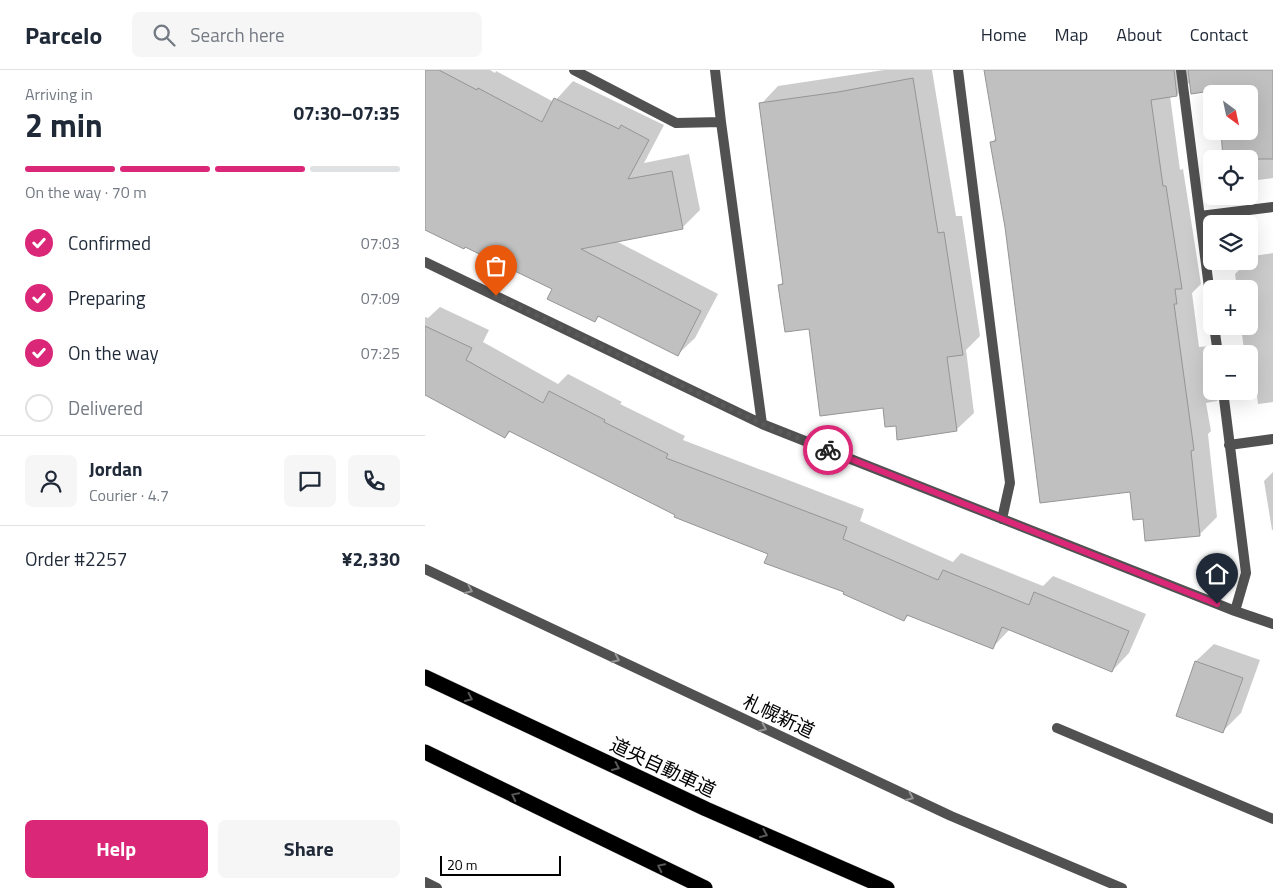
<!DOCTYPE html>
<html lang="en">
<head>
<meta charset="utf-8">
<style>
	body { margin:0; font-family:"Titillium Web","Noto Sans JP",sans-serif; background:#f6f6f7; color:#1f2937; height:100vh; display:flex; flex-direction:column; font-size:19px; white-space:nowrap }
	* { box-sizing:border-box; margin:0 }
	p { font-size:16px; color:#747a83 }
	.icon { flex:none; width:28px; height:28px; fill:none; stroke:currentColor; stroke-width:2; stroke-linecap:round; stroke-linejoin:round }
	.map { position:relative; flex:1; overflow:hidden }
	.side { display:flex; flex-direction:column; background:#fff; width:425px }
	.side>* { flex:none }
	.needle { width:32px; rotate:147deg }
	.fabs { position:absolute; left:778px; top:15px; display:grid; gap:10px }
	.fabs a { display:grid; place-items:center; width:55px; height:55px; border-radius:8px; background:#fff; box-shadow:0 5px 20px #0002; font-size:25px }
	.scale { position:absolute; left:15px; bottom:12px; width:121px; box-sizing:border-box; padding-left:5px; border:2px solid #000; border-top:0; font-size:14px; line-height:18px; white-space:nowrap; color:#000; -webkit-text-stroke:4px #fff; paint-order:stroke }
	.pin { position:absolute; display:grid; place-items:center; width:42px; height:42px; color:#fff; margin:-51px -21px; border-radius:50% 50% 50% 0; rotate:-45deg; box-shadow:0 0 5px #0007 }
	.pin .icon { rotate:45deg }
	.courier { position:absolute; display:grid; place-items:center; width:50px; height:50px; margin:-25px; border:4px solid #db2777; border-radius:50%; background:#fff; color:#222; box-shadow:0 1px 6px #0007 }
	.overview em { font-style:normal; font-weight:700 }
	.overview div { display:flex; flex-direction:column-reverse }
	.overview { display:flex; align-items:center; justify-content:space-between; height:85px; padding:0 25px }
	h1 { font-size:32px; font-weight:700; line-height:38px }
	.bar { display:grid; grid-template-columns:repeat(4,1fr); gap:8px 5px; align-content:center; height:60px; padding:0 25px }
	.bar i { height:6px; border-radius:4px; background:#e0e1e3 }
	.bar .on { background:#db2777 }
	.bar p { grid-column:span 4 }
	.line { display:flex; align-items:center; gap:12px; padding:0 25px; border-top:1px solid #e0e1e3 }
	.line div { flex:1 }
	.round { display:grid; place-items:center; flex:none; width:52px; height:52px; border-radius:8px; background:#f6f6f7 }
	ol { padding:0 25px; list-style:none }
	li { display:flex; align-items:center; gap:15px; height:55px }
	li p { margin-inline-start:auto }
	li .icon { padding:5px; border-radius:50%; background:#db2777; color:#fff; stroke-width:4 }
	li:last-child { color:#747a83 }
	li i { width:28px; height:28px; border:2px solid #e0e1e3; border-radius:50% }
	.action { display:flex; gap:10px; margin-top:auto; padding:10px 25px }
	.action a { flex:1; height:58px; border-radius:8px; background:#db2777; color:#fff; font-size:20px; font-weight:700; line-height:58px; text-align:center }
	.action a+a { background:#f6f6f7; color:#1f2937 }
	header { display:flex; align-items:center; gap:30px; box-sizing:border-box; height:70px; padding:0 25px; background:#fff; border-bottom:1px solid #e0e1e3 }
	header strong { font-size:24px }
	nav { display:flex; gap:28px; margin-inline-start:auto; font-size:18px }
	.search { width:350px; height:45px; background:#f6f6f7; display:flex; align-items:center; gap:12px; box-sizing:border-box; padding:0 18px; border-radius:8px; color:#747a83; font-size:19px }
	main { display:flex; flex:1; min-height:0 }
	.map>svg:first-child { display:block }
	.shadow { fill:#0003 }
	.building { fill:#c0c0c0; stroke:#959595 }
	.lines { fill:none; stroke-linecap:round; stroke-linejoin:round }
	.motorway-casing { stroke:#dbdbdb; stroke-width:16 }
	.minor { stroke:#515151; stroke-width:10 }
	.tertiary { stroke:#515151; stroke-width:10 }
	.motorway { stroke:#000; stroke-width:15 }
	.oneway { stroke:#979797 }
	.oneway2 { stroke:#595959 }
	.done { stroke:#595959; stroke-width:5; stroke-dasharray:0 9 }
	.route { stroke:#db2777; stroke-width:6 }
	.labels { text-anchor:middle; stroke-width:4; stroke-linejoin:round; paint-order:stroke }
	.street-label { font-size:19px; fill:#000; stroke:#fff }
</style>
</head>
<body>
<header>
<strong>Parcelo</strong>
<div class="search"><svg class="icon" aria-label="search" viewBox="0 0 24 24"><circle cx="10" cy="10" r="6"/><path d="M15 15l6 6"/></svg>Search here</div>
<nav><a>Home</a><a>Map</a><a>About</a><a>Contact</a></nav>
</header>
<main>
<section class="side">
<div class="overview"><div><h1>2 min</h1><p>Arriving in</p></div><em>07:30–07:35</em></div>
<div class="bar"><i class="on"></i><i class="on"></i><i class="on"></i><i></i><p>On the way · 70 m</p></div>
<ol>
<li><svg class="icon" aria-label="check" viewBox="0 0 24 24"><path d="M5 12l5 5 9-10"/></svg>Confirmed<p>07:03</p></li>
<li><svg class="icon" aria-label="check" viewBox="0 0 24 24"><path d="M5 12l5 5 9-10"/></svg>Preparing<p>07:09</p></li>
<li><svg class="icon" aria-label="check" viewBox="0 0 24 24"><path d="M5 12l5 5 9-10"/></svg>On the way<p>07:25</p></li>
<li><i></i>Delivered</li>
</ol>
<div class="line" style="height:90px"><a class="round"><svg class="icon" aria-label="person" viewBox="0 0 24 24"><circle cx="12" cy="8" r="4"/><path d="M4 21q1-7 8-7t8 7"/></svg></a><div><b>Jordan</b><p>Courier · 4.7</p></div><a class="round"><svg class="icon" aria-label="chat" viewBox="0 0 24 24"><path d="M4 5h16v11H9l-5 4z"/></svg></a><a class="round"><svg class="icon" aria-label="phone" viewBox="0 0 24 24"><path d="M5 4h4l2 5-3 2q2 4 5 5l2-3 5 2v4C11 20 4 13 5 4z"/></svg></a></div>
<div class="line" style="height:65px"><div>Order #2257</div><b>¥2,330</b></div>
<div class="action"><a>Help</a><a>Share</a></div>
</section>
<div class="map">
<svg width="848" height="818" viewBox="0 0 848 818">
	<rect width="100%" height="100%" fill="#fff"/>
	<path class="shadow" d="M 0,0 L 65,0 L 70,3 L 71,1 L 129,32 L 148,11 L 239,55 L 219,93 L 264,84 L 275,140 L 258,157 L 191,171 L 293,224 L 270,268 L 252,285 L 175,246 L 169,251 L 128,218 L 40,175 L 0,158 Z
		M 459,0 L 507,0 L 531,146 L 537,146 L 555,266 L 541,280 L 549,343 L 531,360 L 472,355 L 459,337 L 385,257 L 355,215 L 359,211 L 336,34 L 353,16 Z
		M 561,0 L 848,0 L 848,108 L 824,111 L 824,24 L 793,18 L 766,11 L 752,25 L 745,26 L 755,100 L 758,99 L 776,214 L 767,223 L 774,277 L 786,276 L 787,284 L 819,280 L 816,256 L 824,256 L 824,219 L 812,219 L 810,204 L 828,186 L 848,183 L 848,332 L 833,334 L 832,325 L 807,329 L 806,321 L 824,321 L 824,284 L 786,284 L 786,321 L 802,321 L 792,331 L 781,333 L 786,361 L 783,364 L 792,447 L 774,465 L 719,447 L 582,157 L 567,72 L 571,68 Z
		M 15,237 L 64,260 L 58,272 L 133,314 L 143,304 L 197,332 L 195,334 L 260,366 L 258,370 L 439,439 L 435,451 L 528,492 L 536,483 L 618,516 L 628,506 L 721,544 L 704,583 L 687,601 L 585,559 L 567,578 L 484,545 L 479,550 L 344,483 L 251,444 L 86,361 L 80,367 L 0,324 L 0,247 L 3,248 Z
		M 848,402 L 848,460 L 847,460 L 839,411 Z
		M 789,574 L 835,590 L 816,643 L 798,661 L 753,645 L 771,591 Z"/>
	<path class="building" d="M 0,0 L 14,0 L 52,20 L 53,18 L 117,52 L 129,28 L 194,59 L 196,55 L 224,70 L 203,109 L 247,101 L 258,159 L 156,179 L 276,241 L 253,286 L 173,246 L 170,252 L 122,229 L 127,219 L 40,177 L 39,179 L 0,160 Z
		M 559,0 L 749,0 L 752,26 L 726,30 L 738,116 L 741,116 L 757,219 L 750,219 L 752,234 L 749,234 L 769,380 L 766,381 L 775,466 L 720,471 L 718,449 L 708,450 L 705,422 L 615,433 L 580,157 L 565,72 L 571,71 Z
		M 763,0 L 848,0 L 848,89 L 798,89 L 796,61 L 824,61 L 824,24 L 792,24 L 792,20 L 766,24 Z
		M 488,8 L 513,163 L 519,162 L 538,285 L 522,287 L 532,361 L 472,370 L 471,356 L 460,357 L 458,338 L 395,346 L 384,259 L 360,262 L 353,215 L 358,214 L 334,33 L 413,22 Z
		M 0,256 L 47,278 L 41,290 L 118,333 L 124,321 L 180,350 L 179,352 L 243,384 L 241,388 L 422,457 L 418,469 L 513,510 L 518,500 L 604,535 L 609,522 L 704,561 L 687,602 L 577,557 L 568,579 L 482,545 L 479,551 L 418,524 L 419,522 L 339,493 L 343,484 L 249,447 L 250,445 L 84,361 L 80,368 L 0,325 Z
		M 770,591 L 818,608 L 798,663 L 751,646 Z"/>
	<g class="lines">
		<g class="motorway-casing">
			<path id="motorway" d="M 0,607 L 281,739 L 462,818
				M 0,682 L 280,818"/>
		</g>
		<path class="minor" d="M 149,0 L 251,53 L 296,52
			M 290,0 L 296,52 L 337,354 L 810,541 L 848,554
			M 533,0 L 585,413 L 577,449
			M 756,0 L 786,233
			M 775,146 L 848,137
			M 0,192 L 337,354
			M 789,256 L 793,284
			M 798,321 L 821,503 L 810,541
			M 804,375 L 848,369
			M 632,658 L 848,749"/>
		<path class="tertiary" d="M 0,499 L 526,746 L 697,818
			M 0,812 L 12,818"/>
		<use href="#motorway" class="motorway"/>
	</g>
	<defs><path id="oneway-chevron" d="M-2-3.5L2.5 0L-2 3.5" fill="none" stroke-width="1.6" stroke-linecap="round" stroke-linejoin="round" transform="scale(1.25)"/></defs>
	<g class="oneway">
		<use href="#oneway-chevron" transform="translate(44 520) rotate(25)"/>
		<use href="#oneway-chevron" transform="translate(191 589) rotate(25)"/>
		<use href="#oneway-chevron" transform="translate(338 658) rotate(25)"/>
		<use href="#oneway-chevron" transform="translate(485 727) rotate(25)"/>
	</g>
	<g class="oneway2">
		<use href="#oneway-chevron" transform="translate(44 628) rotate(25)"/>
		<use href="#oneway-chevron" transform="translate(191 697) rotate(25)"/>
		<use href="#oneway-chevron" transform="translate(90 726) rotate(-154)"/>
		<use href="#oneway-chevron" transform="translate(339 764) rotate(24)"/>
		<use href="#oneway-chevron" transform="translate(236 797) rotate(-154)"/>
	</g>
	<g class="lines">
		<path class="done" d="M 71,226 L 337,354 L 403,380"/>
		<path class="route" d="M 403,380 L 792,534"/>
	</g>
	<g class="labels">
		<g class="street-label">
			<text transform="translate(354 646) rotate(25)" y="7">札幌新道</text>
			<text transform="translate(238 697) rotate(25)" y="7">道央自動車道</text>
		</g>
	</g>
</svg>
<div class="fabs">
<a><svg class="needle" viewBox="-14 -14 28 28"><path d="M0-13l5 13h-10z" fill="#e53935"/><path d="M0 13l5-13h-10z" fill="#747a83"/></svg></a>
<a><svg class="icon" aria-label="locate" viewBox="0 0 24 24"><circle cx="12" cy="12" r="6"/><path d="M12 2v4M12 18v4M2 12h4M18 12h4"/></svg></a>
<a><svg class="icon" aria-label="layers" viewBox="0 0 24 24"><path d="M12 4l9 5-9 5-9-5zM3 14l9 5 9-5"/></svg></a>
<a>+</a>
<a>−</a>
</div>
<div class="scale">20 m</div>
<div class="pin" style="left:71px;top:226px;background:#ea580c"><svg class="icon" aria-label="bag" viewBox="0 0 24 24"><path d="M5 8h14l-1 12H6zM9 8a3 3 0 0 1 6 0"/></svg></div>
<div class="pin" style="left:792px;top:534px;background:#1f2937"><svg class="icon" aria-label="home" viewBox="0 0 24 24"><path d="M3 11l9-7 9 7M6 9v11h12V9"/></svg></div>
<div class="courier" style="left:403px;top:380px"><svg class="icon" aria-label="bike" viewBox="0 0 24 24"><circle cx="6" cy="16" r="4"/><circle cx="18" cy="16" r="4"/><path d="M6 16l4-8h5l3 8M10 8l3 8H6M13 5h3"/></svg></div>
</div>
</main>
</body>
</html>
